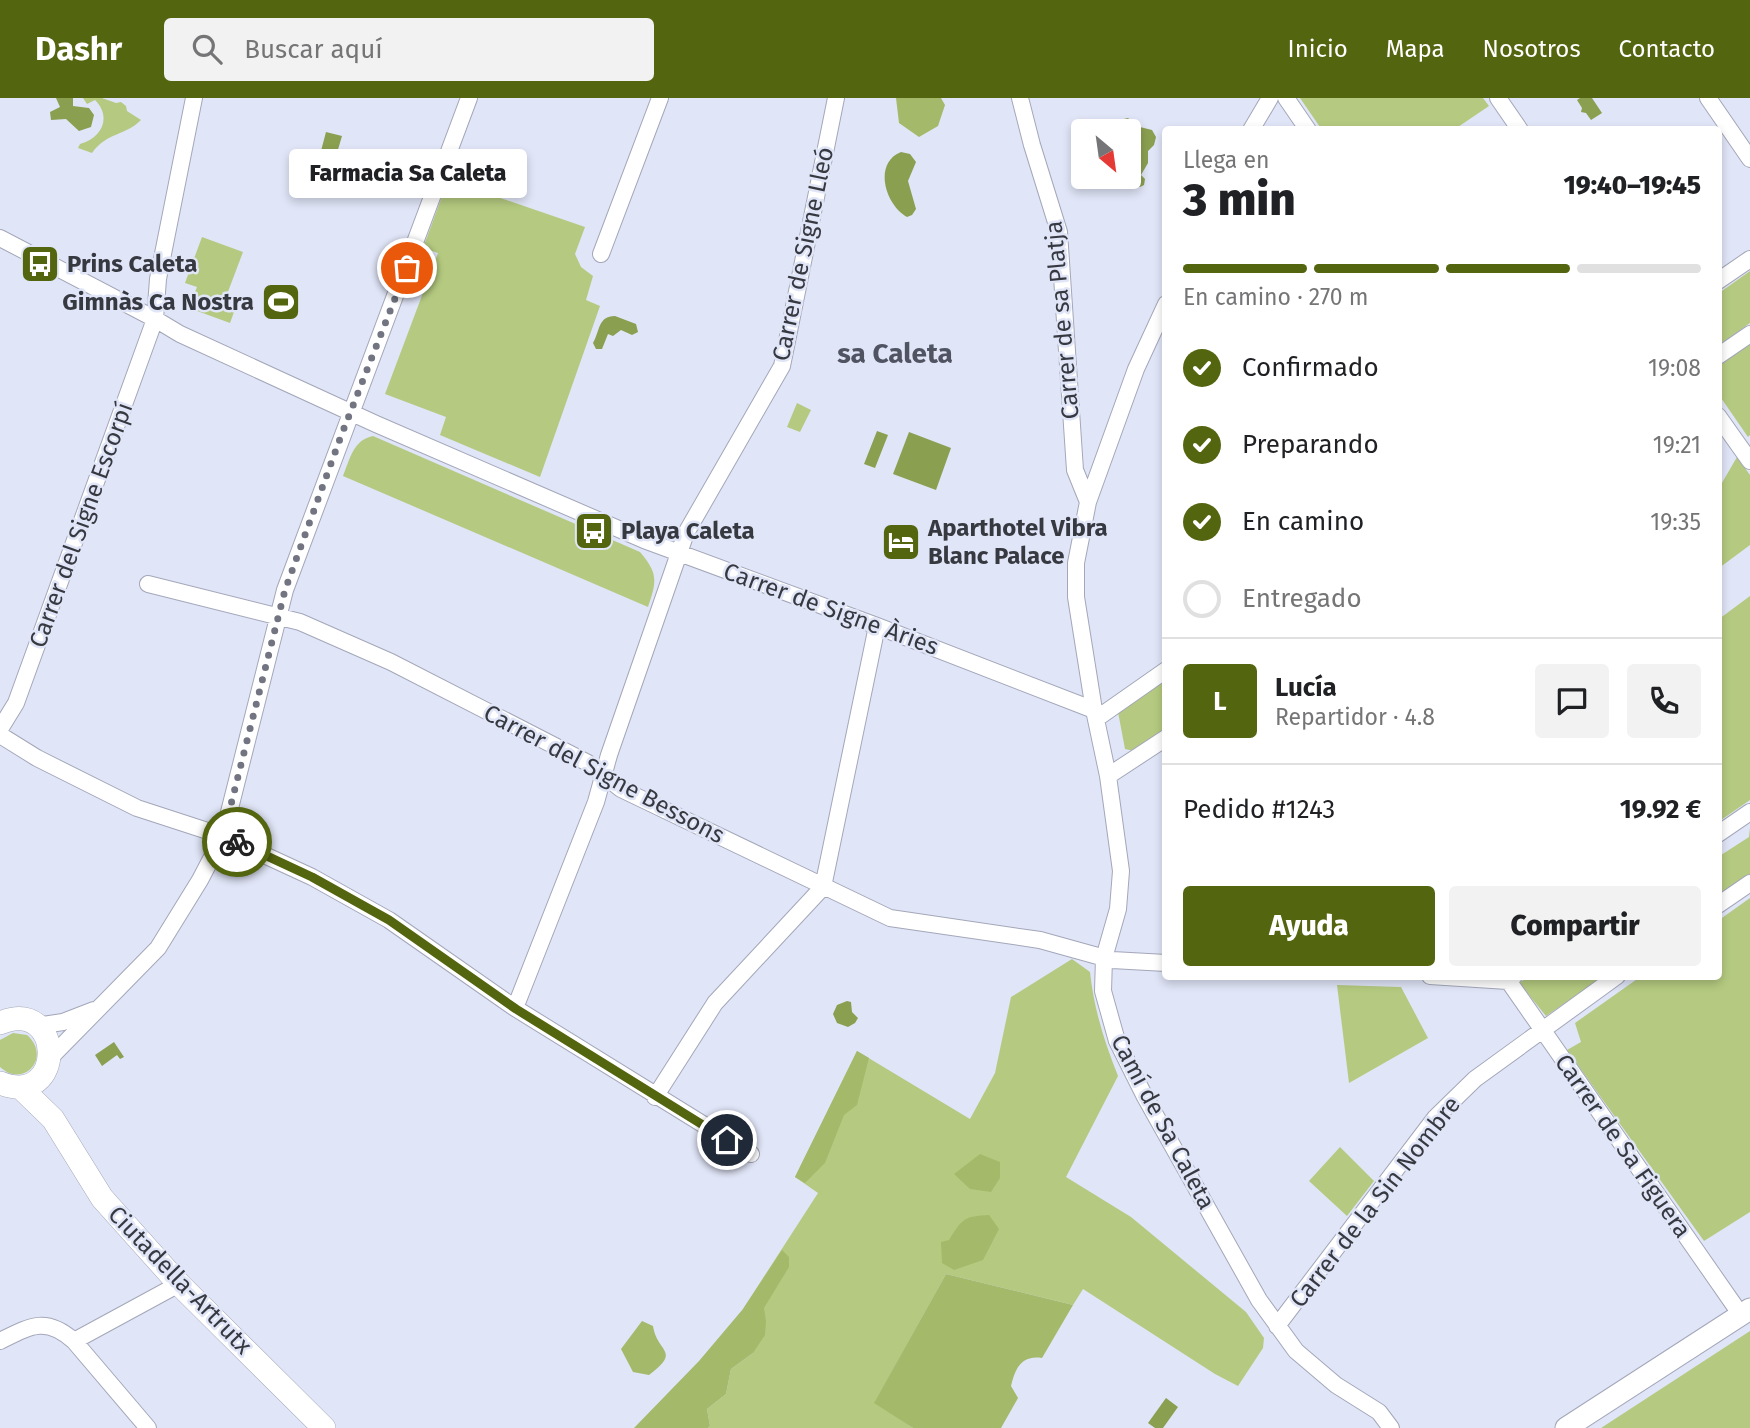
<!DOCTYPE html>
<html lang="es">
<head>
<meta charset="utf-8">
<style>
	body { margin:0; font-family:"Fira Sans",sans-serif; background:#f2f2f2; color:#202124; height:100vh; display:flex; flex-direction:column; font-size:26px; white-space:nowrap }
	* { box-sizing:border-box; margin:0 }
	p { font-size:23px; color:#757577 }
	.icon { flex:none; width:38px; height:38px; fill:none; stroke:currentColor; stroke-width:2; stroke-linecap:round; stroke-linejoin:round }
	.map { position:relative; flex:1; overflow:hidden }
	.sheet { position:absolute; left:1162px; top:28px; width:560px; height:854px; display:flex; flex-direction:column; background:#fff; border-radius:7px; box-shadow:0 4px 10px #0003 }
	.sheet>* { flex:none }
	.needle { width:46px; rotate:151deg }
	.controls { position:absolute; left:1071px; top:21px; display:grid; gap:14px }
	.controls a { display:grid; place-items:center; width:70px; height:70px; border-radius:7px; background:#fff; box-shadow:0 4px 10px #0003; font-size:35px }
	.pin { position:absolute; display:grid; place-items:center; width:60px; height:60px; color:#fff; margin:-30px; border:4px solid #fff; border-radius:50%; box-shadow:0 2px 7px #0007 }
	.courier { position:absolute; display:grid; place-items:center; width:70px; height:70px; margin:-35px; border:5px solid #54650f; border-radius:50%; background:#fff; color:#222; box-shadow:0 2px 9px #0007 }
	.bubble { position:absolute; height:49px; border-radius:7px; background:#fff; box-shadow:0 4px 10px #0003; font-size:23px; font-weight:800; line-height:49px; text-align:center }
	.head em { font-style:normal; font-weight:800 }
	.head div { display:flex; flex-direction:column-reverse }
	.head { display:flex; align-items:center; justify-content:space-between; height:119px; padding:0 21px }
	h1 { font-size:46px; font-weight:800; line-height:52px }
	.bar { display:grid; grid-template-columns:repeat(4,1fr); gap:10px 7px; align-content:center; height:84px; padding:0 21px }
	.bar i { height:9px; border-radius:5px; background:#e0e0e0 }
	.bar .selected { background:#54650f }
	.bar p { grid-column:span 4 }
	.line { display:flex; align-items:center; gap:18px; padding:0 21px; border-top:2px solid #e0e0e0 }
	.line div { flex:1 }
	.round { display:grid; place-items:center; flex:none; width:74px; height:74px; border-radius:7px; background:#f2f2f2 }
	ol { padding:0 21px; list-style:none }
	li { display:flex; align-items:center; gap:21px; height:77px }
	li p { margin-inline-start:auto }
	li .icon { padding:7px; border-radius:50%; background:#54650f; color:#fff; stroke-width:4 }
	li:last-child { color:#757577 }
	li i { width:38px; height:38px; border:4px solid #e0e0e0; border-radius:50% }
	.cta { display:flex; gap:14px; margin-top:auto; padding:14px 21px }
	.cta a { flex:1; height:80px; border-radius:7px; background:#54650f; color:#fff; font-size:28px; font-weight:800; line-height:80px; text-align:center }
	.cta a+a { background:#f2f2f2; color:#202124 }
	header { display:flex; align-items:center; gap:42px; box-sizing:border-box; height:98px; padding:0 35px; background:#54650f; color:#fff }
	header strong { font-size:33px }
	nav { display:flex; gap:38px; margin-inline-start:auto; font-size:24px }
	.search { width:490px; height:63px; background:#f2f2f2; display:flex; align-items:center; gap:18px; box-sizing:border-box; padding:0 24px; border-radius:7px; color:#757577; font-size:26px }
	.map>svg:first-child { display:block }
	.green { fill:#b5ca80 }
	.forest { fill:#a4b96a }
	.water { fill:#8b9f51 }
	.lines { fill:none; stroke-linecap:round; stroke-linejoin:round }
	.minor-casing { stroke:#a3a7b9; stroke-width:18 }
	.tertiary-casing { stroke:#a3a7b9; stroke-width:23 }
	.secondary-casing { stroke:#a3a7b9; stroke-width:24 }
	.minor { stroke:#fff; stroke-width:16 }
	.tertiary { stroke:#fff; stroke-width:21 }
	.secondary { stroke:#fff; stroke-width:23 }
	.done { stroke:#727581; stroke-width:7; stroke-dasharray:0 12.6 }
	.route { stroke:#54650f; stroke-width:9 }
	.labels { text-anchor:middle; stroke-width:5; stroke-linejoin:round; paint-order:stroke }
	.street-label { font-size:24px; fill:#373941; stroke:#e0e5f7 }
	.poi-label { font-size:24px; font-weight:bold; fill:#373941; stroke:#e0e5f7; text-anchor:start }
	.quarter-label { font-size:28px; font-weight:bold; fill:#4f5362; stroke:#e0e5f7 }
</style>
</head>
<body>
<header>
<strong>Dashr</strong>
<div class="search"><svg class="icon" aria-label="search" viewBox="0 0 24 24"><circle cx="10" cy="10" r="6"/><path d="M15 15l6 6"/></svg>Buscar aquí</div>
<nav><a>Inicio</a><a>Mapa</a><a>Nosotros</a><a>Contacto</a></nav>
</header>
<div class="map">
<svg width="1750" height="1330" viewBox="0 0 1750 1330">
	<rect width="100%" height="100%" fill="#e0e5f7"/>
	<path class="green" d="M 83,0 L 102,0 L 116,5 L 121,4 L 126,8 L 127,13 L 141,22 C 125,38 107,34 92,55 L 78,50 L 80,46 C 102,40 112,19 95,2 L 87,6 Z
		M 1300,0 L 1483,0 L 1489,8 L 1455,31 L 1322,32 Z
		M 448,82 L 585,129 L 575,156 L 581,169 L 593,178 L 586,202 L 600,208 L 540,379 L 440,337 L 446,319 L 385,296 L 438,155 L 423,150 Z
		M 202,139 L 243,154 L 226,199 L 238,203 L 230,225 L 189,210 L 197,189 L 185,185 Z
		M 1750,173 L 1750,225 L 1719,247 L 1719,195 Z
		M 1750,246 L 1750,337 L 1748,339 L 1719,297 L 1718,268 Z
		M 797,305 L 811,312 L 800,334 L 787,329 Z
		M 373,338 L 640,454 C 658,475 657,483 648,509 L 343,378 C 350,361 353,342 373,338 Z
		M 1737,359 L 1750,377 L 1750,447 L 1719,470 L 1719,390 Z
		M 1750,498 L 1750,702 L 1721,722 L 1718,719 L 1719,521 Z
		M 1165,580 L 1165,632 L 1134,653 L 1125,651 L 1118,614 Z
		M 1750,730 L 1750,776 L 1719,798 L 1718,759 L 1749,739 Z
		M 1750,800 L 1750,1114 L 1704,1143 L 1567,952 L 1581,944 L 1575,925 L 1640,879 L 1718,878 L 1719,822 Z
		M 1072,861 L 1090,874 C 1094,911 1104,943 1118,978 L 1066,1079 L 1131,1119 L 1246,1214 L 1264,1240 L 1263,1250 L 1238,1288 L 1215,1276 L 1083,1191 L 1073,1207 L 946,1176 L 875,1304 L 913,1330 L 708,1330 L 710,1328 L 707,1311 L 726,1296 L 731,1271 L 753,1255 L 743,1211 L 818,1095 L 795,1079 L 857,953 L 970,1021 L 995,975 L 1011,899 Z
		M 1528,879 L 1603,879 L 1546,918 L 1519,885 Z
		M 1337,887 L 1401,889 L 1428,940 L 1349,985 Z
		M 13,935 L 27,937 C 52,959 24,991 0,969 L 0,942 Z
		M 1340,1049 L 1374,1083 L 1347,1118 L 1309,1083 Z
		M 1750,1233 L 1750,1330 L 1601,1330 Z"/>
	<path class="forest" d="M 896,0 L 941,0 L 945,7 L 938,28 L 919,39 L 899,25 Z
		M 857,953 L 869,960 L 857,1007 L 844,1017 L 825,1065 L 805,1085 L 795,1079 Z
		M 980,1056 L 1000,1064 L 1000,1080 L 991,1094 L 970,1091 L 954,1076 Z
		M 989,1117 L 999,1131 L 983,1162 L 954,1172 L 942,1165 L 941,1144 L 949,1142 C 962,1121 964,1118 989,1117 Z
		M 782,1152 L 789,1159 L 789,1169 L 764,1210 L 766,1223 L 765,1237 L 753,1255 L 731,1271 L 726,1296 L 707,1311 L 710,1328 L 708,1330 L 634,1330 L 699,1263 L 743,1211 Z
		M 946,1176 L 1073,1207 L 1042,1260 C 1022,1257 1015,1270 1011,1288 L 1018,1300 L 1001,1330 L 913,1330 L 874,1305 Z
		M 642,1223 L 653,1228 C 657,1255 682,1252 649,1277 L 633,1274 L 621,1251 Z"/>
	<path class="water" d="M 56,0 L 73,0 L 73,8 L 89,10 L 94,17 L 91,29 L 79,33 L 66,21 L 51,22 L 50,14 L 60,9 Z
		M 1580,0 L 1592,0 L 1602,15 L 1591,22 L 1586,15 L 1581,14 L 1582,10 L 1577,2 Z
		M 1128,20 L 1136,28 L 1152,32 L 1156,39 L 1154,47 L 1148,53 L 1148,65 L 1141,77 L 1145,81 L 1144,87 L 1140,89 L 1135,87 L 1133,91 L 1127,90 L 1125,79 L 1129,79 L 1129,33 L 1123,33 L 1124,21 Z
		M 326,34 L 342,38 L 332,72 L 317,68 Z
		M 901,54 L 910,56 L 916,64 L 908,83 L 916,111 L 912,117 L 907,119 C 885,107 873,65 901,54 Z
		M 615,218 L 636,226 L 638,234 L 632,237 L 621,232 L 613,238 L 608,236 L 602,251 L 596,251 L 593,245 C 600,233 598,218 615,218 Z
		M 877,333 L 888,337 L 875,370 L 864,366 Z
		M 909,334 L 951,350 L 936,392 L 893,376 Z
		M 847,903 L 851,904 L 852,914 L 858,920 L 855,925 L 848,929 L 837,925 L 833,916 L 837,907 Z
		M 114,944 L 124,959 L 120,961 L 117,957 L 102,968 L 95,957 Z
		M 1166,1300 L 1178,1309 L 1163,1330 L 1155,1330 L 1148,1325 Z"/>
	<g class="lines">
		<g class="minor-casing">
			<path id="minor" d="M 1020,0 L 1032,47 L 1059,134 L 1075,372 L 1088,404
				M 1286,0 L 1308,32
				M 1498,0 L 1520,32
				M 1708,0 L 1750,61
				M 1251,32 L 1270,0
				M 0,140 L 155,221 L 180,236 L 376,326 L 644,442 L 877,528 L 1094,612
				M 601,156 L 660,0
				M 1718,183 L 1750,161
				M 1166,206 L 1136,271 L 1088,404 L 1076,465 L 1076,499 L 1094,612 L 1108,678 L 1121,773 L 1118,811 L 1104,860 L 1103,893 L 1117,943 L 1144,997 L 1259,1202 L 1296,1253 L 1336,1287 L 1379,1314 L 1391,1330
				M 1718,258 L 1750,236
				M 1718,318 L 1750,363
				M 148,486 L 300,524 L 391,564 L 588,665 L 621,691 L 890,820 L 1040,842 L 1112,862 L 1166,865
				M 1096,621 L 1166,572
				M 0,631 L 16,605 L 155,221 L 158,181 L 194,0
				M 0,637 L 37,660 L 137,710 L 223,738 L 312,779 L 389,822 L 515,910 L 751,1056
				M 1108,678 L 1166,640
				M 1718,736 L 1750,714
				M 1718,807 L 1750,785
				M 1430,878 L 1508,883 L 1514,878
				M 1505,878 L 1741,1217
				M 515,910 L 596,704 L 609,657 L 686,435 L 782,268 L 836,0
				M 36,928 L 63,924 L 94,912
				M 51,959 L 158,850 L 200,782 L 223,738 L 285,492 L 469,0
				M 655,999 L 715,905 L 823,789 L 877,528
				M 1277,1228 L 1435,1020 L 1475,981 L 1617,878
				M 0,1243 C 30,1228 46,1218 74,1243 L 179,1186
				M 74,1243 L 148,1330"/>
		</g>
		<g class="tertiary-casing">
			<path id="tertiary" d="M 1566,1330 L 1750,1211"/>
		</g>
		<g class="secondary-casing">
			<path id="secondary" d="M 0,925 C 65,898 66,1011 0,985
				M 20,989 L 53,1021 L 102,1100 L 179,1186 L 324,1330"/>
		</g>
		<use href="#minor" class="minor"/>
		<use href="#tertiary" class="tertiary"/>
		<use href="#secondary" class="secondary"/>
	</g>
	<g class="lines">
		<path class="done" d="M 237,744 L 223,738 L 285,492 L 341,338 L 407,170"/>
		<path class="route" d="M 237,744 L 312,779 L 389,822 L 516,911 L 727,1042"/>
	</g>
	<defs>
		<g id="bus-square" transform="scale(2.0125)"><rect x="-9" y="-9" width="18" height="18" rx="4" fill="#54650f" stroke="#e0e5f7"/><path d="M-5-6H5V4H4V6H2V4H-2V6H-4V4H-5ZM-3.5-4V0h7V-4ZM-3.5 1.2v1.5H-2V1.2ZM2 1.2v1.5H3.5V1.2Z" fill="#fff"/></g>
		<g id="stadium-square" transform="scale(2.0125)"><rect x="-9" y="-9" width="18" height="18" rx="4" fill="#54650f" stroke="#e0e5f7"/><path d="M0-5a6.5 5 0 1 0 0 10a6.5 5 0 1 0 0-10ZM-3.5-1.8h7v3.6h-7Z" fill="#fff"/></g>
		<g id="hotel-square" transform="scale(2.0125)"><rect x="-9" y="-9" width="18" height="18" rx="4" fill="#54650f" stroke="#e0e5f7"/><path d="M-6-4.5h1.5V1H6V5H4.5V3h-9V5H-6ZM-4 0a1.8 1.8 0 1 1 3.6 0ZM.5 0V-2.5h3Q6-2.5 6 0Z" fill="#fff"/></g>
	</defs>
	<g fill-rule="evenodd">
		<use href="#bus-square" x="40" y="166"/>
		<use href="#stadium-square" x="281" y="204"/>
		<use href="#bus-square" x="594" y="433"/>
		<use href="#hotel-square" x="901" y="444"/>
	</g>
	<g class="labels">
		<g class="street-label">
			<text transform="translate(803 156) rotate(-78)" y="8">Carrer de Signe Lleó</text>
			<text transform="translate(1062 222) rotate(-95)" y="8">Carrer de sa Platja</text>
			<text transform="translate(81 427) rotate(-70)" y="8">Carrer del Signe Escorpí</text>
			<text transform="translate(831 511) rotate(20)" y="8">Carrer de Signe Àries</text>
			<text transform="translate(604 676) rotate(28)" y="8">Carrer del Signe Bessons</text>
			<text transform="translate(1163 1024) rotate(62)" y="8">Camí de Sa Caleta</text>
			<text transform="translate(1623 1048) rotate(55)" y="8">Carrer de Sa Figuera</text>
			<text transform="translate(1375 1104) rotate(-52)" y="8">Carrer de la Sin Nombre</text>
			<text transform="translate(180 1182) rotate(46)" y="8">Ciutadella-Artrutx</text>
		</g>
		<g class="poi-label">
			<text x="67" y="174">Prins Caleta</text>
			<text x="254" y="212" text-anchor="end">Gimnàs Ca Nostra</text>
			<text x="928" y="438">Aparthotel Vibra<tspan x="928" dy="28">Blanc Palace</tspan></text>
			<text x="621" y="441">Playa Caleta</text>
		</g>
		<g class="quarter-label">
			<text x="895" y="265">sa Caleta</text>
		</g>
	</g>
</svg>
<div class="controls">
<a><svg class="needle" viewBox="-14 -14 28 28"><path d="M0-13l5 13h-10z" fill="#e53935"/><path d="M0 13l5-13h-10z" fill="#757577"/></svg></a>
</div>
<div class="pin" style="left:407px;top:170px;background:#ea580c"><svg class="icon" aria-label="bag" viewBox="0 0 24 24"><path d="M5 8h14l-1 12H6zM9 8a3 3 0 0 1 6 0"/></svg></div>
<div class="pin" style="left:727px;top:1042px;background:#1f2937"><svg class="icon" aria-label="home" viewBox="0 0 24 24"><path d="M3 11l9-7 9 7M6 9v11h12V9"/></svg></div>
<div class="courier" style="left:237px;top:744px"><svg class="icon" aria-label="bike" viewBox="0 0 24 24"><circle cx="6" cy="16" r="4"/><circle cx="18" cy="16" r="4"/><path d="M6 16l4-8h5l3 8M10 8l3 8H6M13 5h3"/></svg></div>
<div class="bubble" style="left:289px;top:51px;width:238px">Farmacia Sa Caleta</div>
<section class="sheet">
<div class="head"><div><h1>3 min</h1><p>Llega en</p></div><em>19:40–19:45</em></div>
<div class="bar"><i class="selected"></i><i class="selected"></i><i class="selected"></i><i></i><p>En camino · 270 m</p></div>
<ol>
<li><svg class="icon" aria-label="check" viewBox="0 0 24 24"><path d="M5 12l5 5 9-10"/></svg>Confirmado<p>19:08</p></li>
<li><svg class="icon" aria-label="check" viewBox="0 0 24 24"><path d="M5 12l5 5 9-10"/></svg>Preparando<p>19:21</p></li>
<li><svg class="icon" aria-label="check" viewBox="0 0 24 24"><path d="M5 12l5 5 9-10"/></svg>En camino<p>19:35</p></li>
<li><i></i>Entregado</li>
</ol>
<div class="line" style="height:126px"><b class="round" style="background:#54650f;color:#fff">L</b><div><b>Lucía</b><p>Repartidor · 4.8</p></div><a class="round"><svg class="icon" aria-label="chat" viewBox="0 0 24 24"><path d="M4 5h16v11H9l-5 4z"/></svg></a><a class="round"><svg class="icon" aria-label="phone" viewBox="0 0 24 24"><path d="M5 4h4l2 5-3 2q2 4 5 5l2-3 5 2v4C11 20 4 13 5 4z"/></svg></a></div>
<div class="line" style="height:91px"><div>Pedido #1243</div><b>19.92 €</b></div>
<div class="cta"><a>Ayuda</a><a>Compartir</a></div>
</section>
</div>
</body>
</html>
